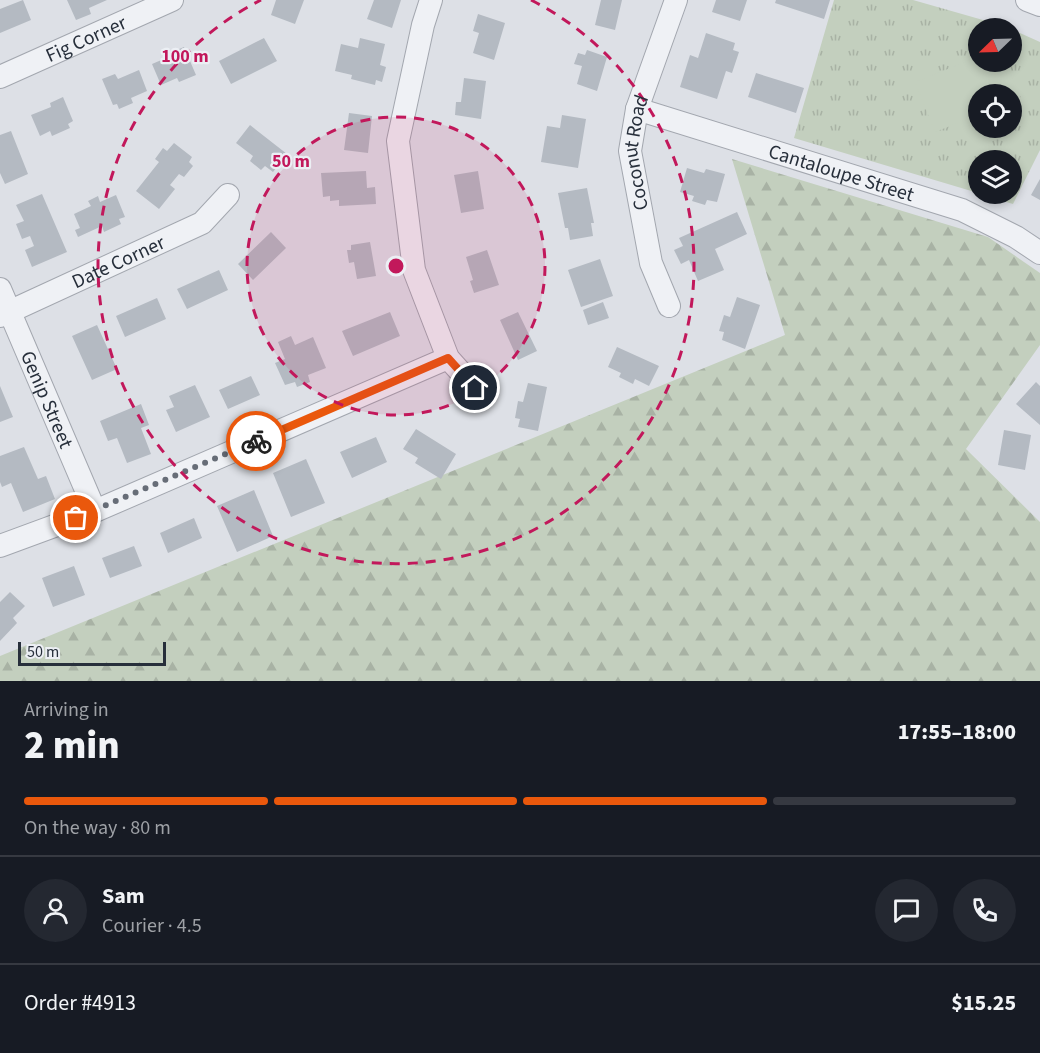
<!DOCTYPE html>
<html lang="en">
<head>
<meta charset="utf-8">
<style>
	body { margin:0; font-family:"Source Sans 3",sans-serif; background:#242831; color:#f1f3f6; height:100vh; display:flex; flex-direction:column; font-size:22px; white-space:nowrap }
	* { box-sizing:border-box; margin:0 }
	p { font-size:20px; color:#9ea1a6 }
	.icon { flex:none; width:33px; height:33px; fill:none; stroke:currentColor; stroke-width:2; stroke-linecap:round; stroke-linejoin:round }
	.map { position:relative; height:681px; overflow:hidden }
	.details { display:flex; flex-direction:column; background:#171b24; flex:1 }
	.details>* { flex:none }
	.needle { width:39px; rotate:247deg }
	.tools { position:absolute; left:968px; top:18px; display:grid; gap:12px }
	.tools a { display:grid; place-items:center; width:54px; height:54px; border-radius:50%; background:#171b24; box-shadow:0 3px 9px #0003; font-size:30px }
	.scale { position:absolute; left:18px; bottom:15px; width:148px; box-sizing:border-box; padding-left:6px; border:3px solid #272f3b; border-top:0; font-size:16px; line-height:21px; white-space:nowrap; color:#272f3b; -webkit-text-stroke:4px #eceff4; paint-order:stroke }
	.pin { position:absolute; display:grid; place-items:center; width:51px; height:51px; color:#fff; margin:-26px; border:3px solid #fff; border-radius:50%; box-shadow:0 2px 6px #0007 }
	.courier { position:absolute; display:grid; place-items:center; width:60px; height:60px; margin:-30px; border:4px solid #ea580c; border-radius:50%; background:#fff; color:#222; box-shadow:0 2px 8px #0007 }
	.overview em { font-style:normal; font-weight:800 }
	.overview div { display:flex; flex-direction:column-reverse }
	.overview { display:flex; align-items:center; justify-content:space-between; height:102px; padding:0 24px }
	h1 { font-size:39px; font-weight:800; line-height:45px }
	.bar { display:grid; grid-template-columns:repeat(4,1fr); gap:9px 6px; align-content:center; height:72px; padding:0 24px }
	.bar i { height:8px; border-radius:4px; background:#363941 }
	.bar .current { background:#ea580c }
	.bar p { grid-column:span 4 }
	.line { display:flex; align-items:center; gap:15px; padding:0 24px; border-top:2px solid #363941 }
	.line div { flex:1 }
	.round { display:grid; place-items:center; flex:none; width:63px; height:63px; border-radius:32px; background:#242831 }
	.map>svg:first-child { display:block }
	.forest { fill:url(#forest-firs) }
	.park { fill:url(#park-tufts); fill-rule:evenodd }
	.pitch { fill:#c3cfbe }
	.building { fill:#b4bac2 }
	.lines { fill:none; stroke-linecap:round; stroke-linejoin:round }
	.minor-casing { stroke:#a3a7af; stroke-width:24 }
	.minor { stroke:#eff1f5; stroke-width:22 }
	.done { stroke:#676d77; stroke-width:6; stroke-dasharray:0 10.8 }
	.route { stroke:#ea580c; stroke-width:8 }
	.ring { fill:none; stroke:#c2185b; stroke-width:3; stroke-dasharray:10 8 }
	.labels { text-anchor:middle; stroke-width:4.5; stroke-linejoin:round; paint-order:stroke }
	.street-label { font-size:20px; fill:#272f3b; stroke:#eceff4 }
	.centre { fill:#c2185b; stroke:#eceff4; stroke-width:3 }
	.ring-label { font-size:18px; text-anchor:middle; font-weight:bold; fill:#c2185b; stroke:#eceff4; stroke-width:4.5; stroke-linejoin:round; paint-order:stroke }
</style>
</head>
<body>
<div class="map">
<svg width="1040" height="681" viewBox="0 0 1040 681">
	<defs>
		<pattern id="forest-firs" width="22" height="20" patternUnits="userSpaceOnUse" patternTransform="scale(1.5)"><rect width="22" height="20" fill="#c3cfbe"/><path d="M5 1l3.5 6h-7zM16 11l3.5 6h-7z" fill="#a8b2a4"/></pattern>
		<pattern id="park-tufts" width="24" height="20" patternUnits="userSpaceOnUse" patternTransform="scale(1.5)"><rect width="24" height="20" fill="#c3cfbe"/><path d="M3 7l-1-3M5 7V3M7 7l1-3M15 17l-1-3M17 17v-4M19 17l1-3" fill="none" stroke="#a8b2a4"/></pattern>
	</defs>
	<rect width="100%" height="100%" fill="#dde0e6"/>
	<path class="forest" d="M 732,159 L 988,237 L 1040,273 L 1040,345 L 966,449 L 1040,522 L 1040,681 L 0,681 L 0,656 L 785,335 Z"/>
	<path class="park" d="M 834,0 L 913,0 L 1011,28 L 978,28 L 978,62 L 1011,62 L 1011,29 L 1040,42 L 1040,150 L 1013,204 L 979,194 L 1011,194 L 1011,160 L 978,160 L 978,193 L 794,138 ZM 978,94 L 1011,94 L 1011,128 L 978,128 Z"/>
	<path class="pitch" d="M 978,57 L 978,62 L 1006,62 L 1021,99 L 1011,102 L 1011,94 L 978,94 L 978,115 L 935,132 L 915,82 Z"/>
	<path class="building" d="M 23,0 L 31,20 L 0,33 L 0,9 Z
		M 67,0 L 107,0 L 89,8 L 91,14 L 76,20 Z
		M 276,0 L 304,0 L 295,24 L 271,15 Z
		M 374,0 L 401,0 L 392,28 L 367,19 Z
		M 601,0 L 622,0 L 615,30 L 595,25 Z
		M 716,0 L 747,0 L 740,21 L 712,12 Z
		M 776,0 L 830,0 L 824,19 L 775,3 Z
		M 478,14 L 505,23 L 494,60 L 473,53 L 479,33 L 473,31 Z
		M 706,33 L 735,43 L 733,50 L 739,52 L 732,73 L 726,71 L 717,99 L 680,87 L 690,55 L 698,58 Z
		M 264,38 L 277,61 L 231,84 L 219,61 Z
		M 360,38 L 385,44 L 380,65 L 386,67 L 382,82 L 376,80 L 375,85 L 351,79 L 352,75 L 335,71 L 341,44 L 358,48 Z
		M 184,47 L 196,75 L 179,82 L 177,78 L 161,85 L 152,64 L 173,55 L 172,52 Z
		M 587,50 L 607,57 L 597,91 L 577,84 L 582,66 L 574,64 L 578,53 L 585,55 Z
		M 139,70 L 147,91 L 131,98 L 133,103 L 119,109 L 117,104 L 113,105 L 102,79 L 115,74 L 118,79 Z
		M 756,73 L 804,88 L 796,113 L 748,97 Z
		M 464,78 L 486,81 L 481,119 L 455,115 L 456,102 L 461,102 Z
		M 63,97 L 73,121 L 68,124 L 70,128 L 52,136 L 50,131 L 40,136 L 31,115 L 51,107 L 50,103 Z
		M 349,113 L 372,116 L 368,153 L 344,150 Z
		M 562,115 L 586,119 L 578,168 L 541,162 L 547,126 L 560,128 Z
		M 250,125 L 287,154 L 273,172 L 265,166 L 261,170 L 250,161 L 253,156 L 236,143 Z
		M 11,131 L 28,174 L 5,184 L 0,173 L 0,135 Z
		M 174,143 L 192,157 L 189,162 L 193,166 L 184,177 L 179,174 L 170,185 L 175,189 L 159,209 L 136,191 L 159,162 L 155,159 L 163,148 L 167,151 Z
		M 687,168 L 704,173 L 706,169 L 725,174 L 717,202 L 707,200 L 705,205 L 692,201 L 694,196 L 680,192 Z
		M 366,171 L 367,188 L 375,187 L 376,204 L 339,206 L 339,200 L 330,201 L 330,196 L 323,197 L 321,173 Z
		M 478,171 L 484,209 L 461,213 L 454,175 Z
		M 1040,179 L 1040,200 L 1031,195 Z
		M 587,188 L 594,223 L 591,223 L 593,236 L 570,240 L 568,228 L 565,228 L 558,193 Z
		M 42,194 L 67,252 L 32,267 L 25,250 L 34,246 L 30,236 L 22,239 L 16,224 L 24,221 L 16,205 Z
		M 116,195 L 125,217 L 119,219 L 121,224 L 104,232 L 102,226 L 78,237 L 75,230 L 80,228 L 74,214 L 91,206 L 88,201 L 98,196 L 100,202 Z
		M 737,212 L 747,234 L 715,249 L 724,270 L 698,281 L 689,260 L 681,264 L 674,250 L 683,246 L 679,238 Z
		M 271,232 L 286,248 L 253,280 L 238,264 Z
		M 370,242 L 376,276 L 357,279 L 354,262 L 349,263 L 347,250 L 351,250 L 351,245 Z
		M 487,250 L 499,285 L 474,293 L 470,281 L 473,280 L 466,257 Z
		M 600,259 L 613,296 L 581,307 L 568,270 Z
		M 219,270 L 228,290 L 187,309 L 177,289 Z
		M 737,297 L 760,305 L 745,349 L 722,340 L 724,332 L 719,331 L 724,315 L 730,317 Z
		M 157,298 L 166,319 L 125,337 L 116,316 Z
		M 603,302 L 609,318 L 588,325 L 583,310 Z
		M 390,312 L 400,336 L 353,356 L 342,331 Z
		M 518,312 L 537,351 L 518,360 L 500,320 Z
		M 97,325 L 117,369 L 92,380 L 72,336 Z
		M 291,336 L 295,345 L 313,337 L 326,368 L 308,375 L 310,382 L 297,387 L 295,382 L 285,385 L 275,363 L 285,359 L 278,342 Z
		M 617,347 L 659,366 L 649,386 L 635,379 L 633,384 L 619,377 L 621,373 L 608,367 Z
		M 251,376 L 260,395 L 228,409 L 219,390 Z
		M 1036,382 L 1040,386 L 1040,425 L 1016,404 Z
		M 528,383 L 547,387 L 538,431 L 518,427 L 520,419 L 515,418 L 518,401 L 523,402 Z
		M 195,385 L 210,417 L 176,432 L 166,410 L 174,407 L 169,396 Z
		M 0,386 L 13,417 L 0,422 Z
		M 141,404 L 149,425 L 141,428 L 151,454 L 127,463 L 117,438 L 108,441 L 100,421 Z
		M 416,429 L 456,454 L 441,479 L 415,463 L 418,458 L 403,449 Z
		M 1004,430 L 1031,435 L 1025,470 L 998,465 Z
		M 376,437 L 387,462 L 352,478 L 340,452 Z
		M 24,447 L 38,479 L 46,476 L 55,499 L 23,512 L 11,483 L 2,487 L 0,482 L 0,456 Z
		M 306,459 L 325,503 L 291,517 L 273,473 Z
		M 254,490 L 273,536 L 237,552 L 217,506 Z
		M 194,518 L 202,538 L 168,553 L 160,533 Z
		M 134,546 L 142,566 L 110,578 L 102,558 Z
		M 74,566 L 85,595 L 53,607 L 42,578 Z
		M 10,592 L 25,606 L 13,618 L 17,623 L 0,641 L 0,602 Z"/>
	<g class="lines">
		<g class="minor-casing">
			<g id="minor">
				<path d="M 431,0 L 423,25 L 398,141 L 414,270 L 448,358 L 475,388"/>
				<path d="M 1027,0 L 1040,5"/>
				<path id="s1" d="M 0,77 L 172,0"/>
				<path id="s2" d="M 637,109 L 962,210 L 1016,237 L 1040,253"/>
				<path id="s3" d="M 0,289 L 95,511"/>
				<path id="s4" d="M 669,306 L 651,263 L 630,151 L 637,109 L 676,0"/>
				<path id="s5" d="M 0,316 L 202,223 L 228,195"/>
				<path d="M 0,546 L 95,511 L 448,358"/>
			</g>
		</g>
		<use href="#minor" class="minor"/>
	</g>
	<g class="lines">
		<path class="done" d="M 76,518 L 256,441"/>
		<path class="route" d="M 256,441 L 448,358 L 475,388"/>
	</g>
	<circle cx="396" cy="266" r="149" fill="#c2185b" fill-opacity=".12"/>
	<g class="ring">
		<circle cx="396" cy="266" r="149"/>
		<path d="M531 0A298 298 0 1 1 261 0"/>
	</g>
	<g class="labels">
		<g class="street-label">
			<text dy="7" stroke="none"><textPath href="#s1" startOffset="94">Fig Corner</textPath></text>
			<text dy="7" stroke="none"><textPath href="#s4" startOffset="159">Coconut Road</textPath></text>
			<text dy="7" stroke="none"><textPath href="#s2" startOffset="214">Cantaloupe Street</textPath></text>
			<text dy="7" stroke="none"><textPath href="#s5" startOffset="130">Date Corner</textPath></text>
			<text dy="7" stroke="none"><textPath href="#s3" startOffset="120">Genip Street</textPath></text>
		</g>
	</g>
	<circle cx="396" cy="266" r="9" class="centre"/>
	<g class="ring-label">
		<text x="185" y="62">100 m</text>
		<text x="291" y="167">50 m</text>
	</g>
</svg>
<div class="tools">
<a><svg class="needle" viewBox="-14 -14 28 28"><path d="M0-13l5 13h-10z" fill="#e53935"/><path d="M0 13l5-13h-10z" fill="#9ea1a6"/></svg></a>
<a><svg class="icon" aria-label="locate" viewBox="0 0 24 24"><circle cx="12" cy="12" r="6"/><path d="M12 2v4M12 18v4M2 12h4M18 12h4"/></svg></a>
<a><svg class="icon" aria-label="layers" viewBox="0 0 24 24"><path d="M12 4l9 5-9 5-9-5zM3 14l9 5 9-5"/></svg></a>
</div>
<div class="scale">50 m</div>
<div class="pin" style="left:76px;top:518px;background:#ea580c"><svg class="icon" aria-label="bag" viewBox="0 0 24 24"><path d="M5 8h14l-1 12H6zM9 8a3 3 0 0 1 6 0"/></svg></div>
<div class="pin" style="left:475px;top:388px;background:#1f2937"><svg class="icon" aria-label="home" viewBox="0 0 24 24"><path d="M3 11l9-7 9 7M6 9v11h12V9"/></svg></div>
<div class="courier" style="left:256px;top:441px"><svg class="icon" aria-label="bike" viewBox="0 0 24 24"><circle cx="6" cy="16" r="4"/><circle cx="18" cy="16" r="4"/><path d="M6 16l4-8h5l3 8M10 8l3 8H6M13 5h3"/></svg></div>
</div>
<section class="details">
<div class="overview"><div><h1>2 min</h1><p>Arriving in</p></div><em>17:55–18:00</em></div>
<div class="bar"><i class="current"></i><i class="current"></i><i class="current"></i><i></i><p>On the way · 80 m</p></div>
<div class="line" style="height:108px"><a class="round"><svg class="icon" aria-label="person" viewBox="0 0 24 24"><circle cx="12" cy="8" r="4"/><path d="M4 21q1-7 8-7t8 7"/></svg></a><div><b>Sam</b><p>Courier · 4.5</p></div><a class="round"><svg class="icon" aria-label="chat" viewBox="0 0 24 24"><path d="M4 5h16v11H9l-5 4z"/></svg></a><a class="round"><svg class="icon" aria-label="phone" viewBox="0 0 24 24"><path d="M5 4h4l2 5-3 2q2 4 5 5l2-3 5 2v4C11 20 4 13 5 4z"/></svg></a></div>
<div class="line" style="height:78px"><div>Order #4913</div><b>$15.25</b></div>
</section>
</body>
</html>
